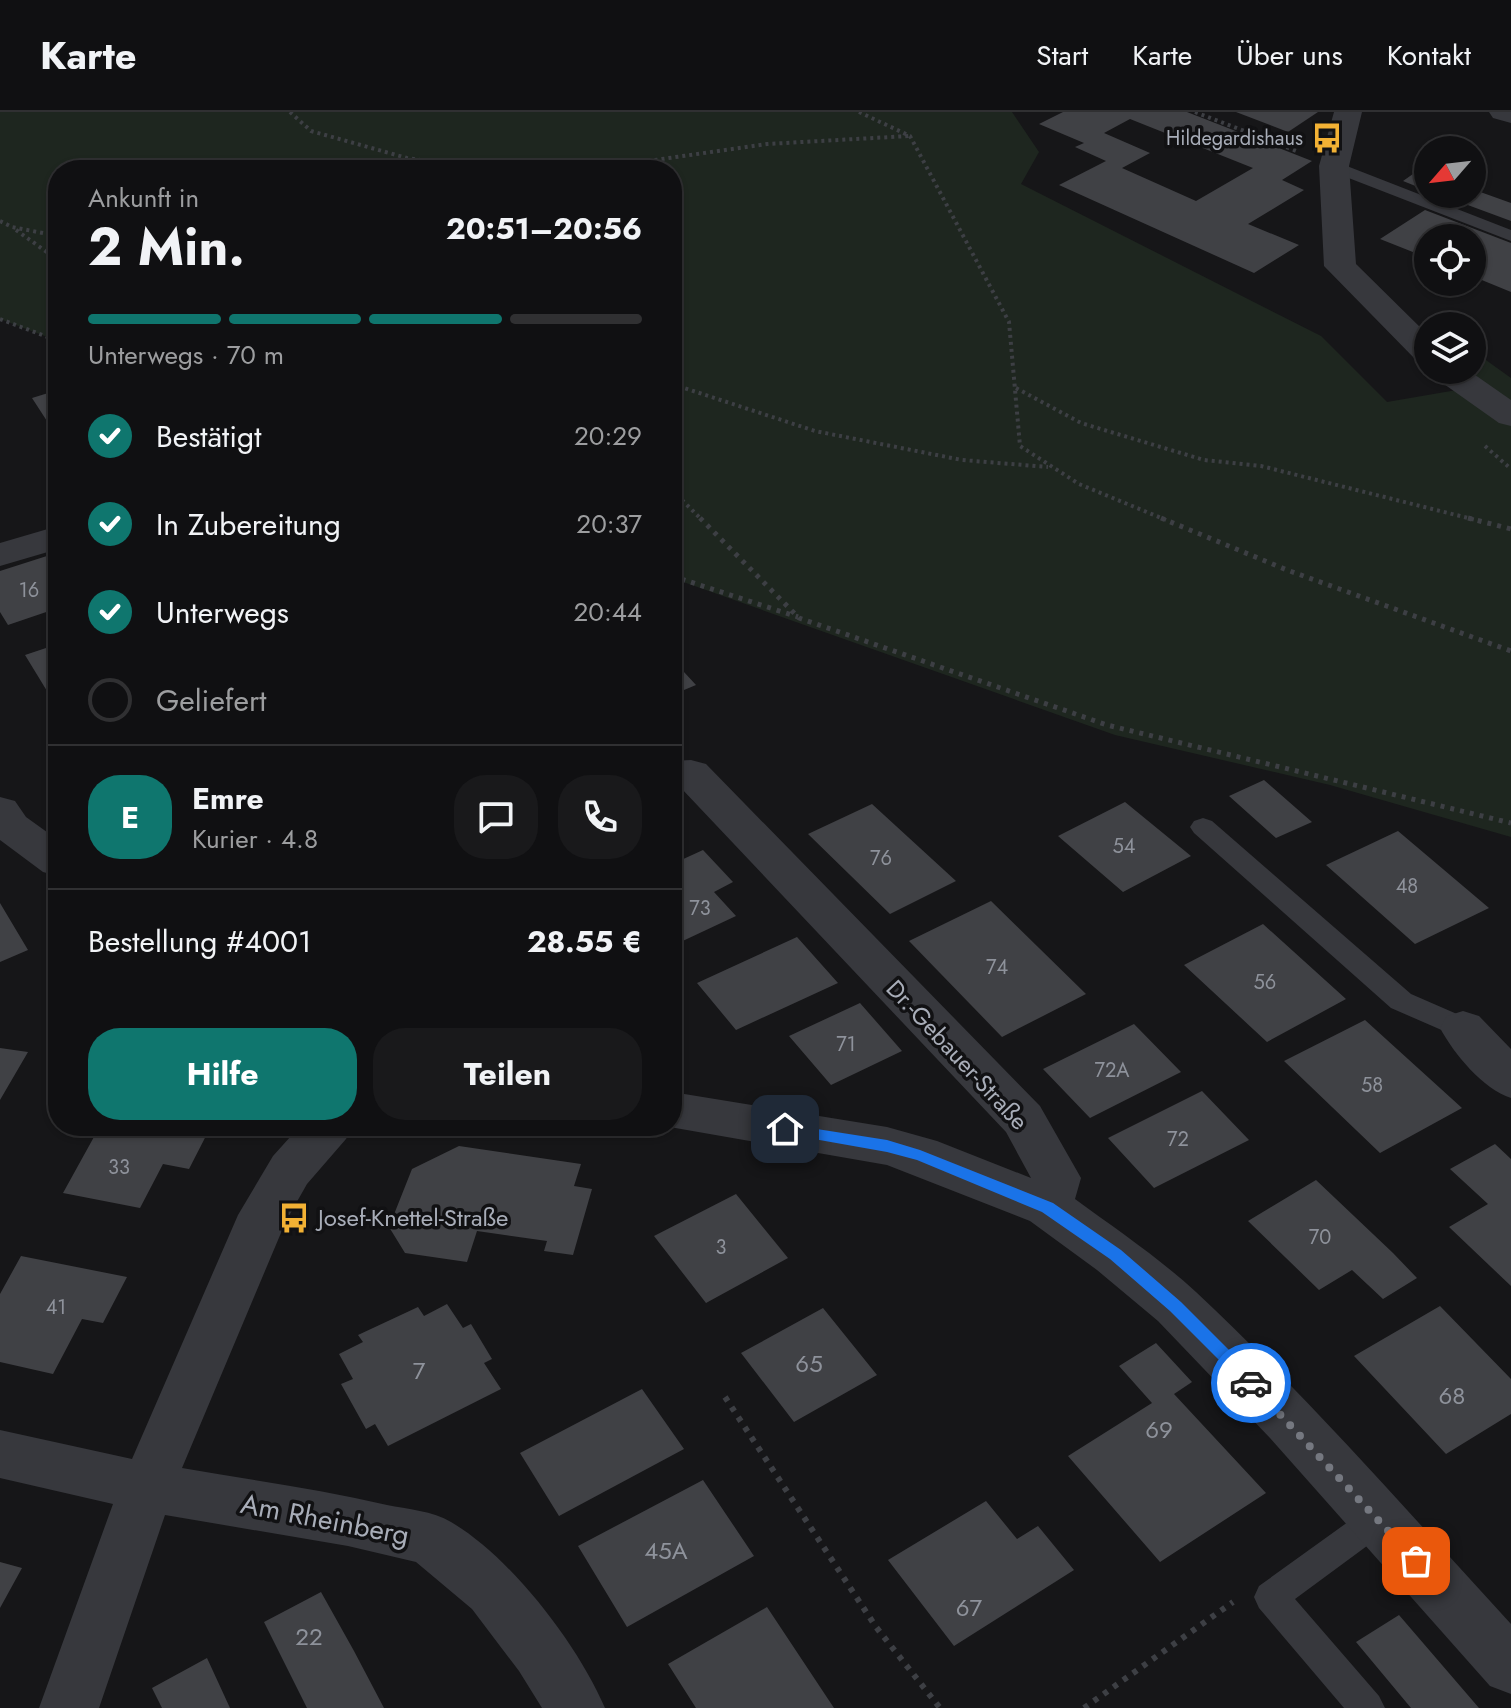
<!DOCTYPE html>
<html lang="de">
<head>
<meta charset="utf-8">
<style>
	body { margin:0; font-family:Jost,sans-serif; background:#19191b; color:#f1f3f6; height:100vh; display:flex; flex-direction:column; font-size:30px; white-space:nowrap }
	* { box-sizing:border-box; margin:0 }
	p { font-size:26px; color:#9c9d9f }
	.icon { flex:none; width:44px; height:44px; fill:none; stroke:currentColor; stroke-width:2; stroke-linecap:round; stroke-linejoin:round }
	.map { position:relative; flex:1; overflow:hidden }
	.panel { position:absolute; left:48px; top:48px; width:634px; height:976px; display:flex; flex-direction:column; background:#101012; border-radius:32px; box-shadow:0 2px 6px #0004,0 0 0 2px #303032 }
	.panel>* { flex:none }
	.needle { width:52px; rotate:242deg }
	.buttons { position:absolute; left:1414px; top:24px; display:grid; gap:16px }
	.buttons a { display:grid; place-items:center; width:72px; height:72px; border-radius:50%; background:#101012; box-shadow:0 2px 6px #0004,0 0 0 2px #303032; font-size:40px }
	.pin { position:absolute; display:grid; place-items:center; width:68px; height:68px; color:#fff; margin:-34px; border-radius:16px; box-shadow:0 4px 12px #0006 }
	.courier { position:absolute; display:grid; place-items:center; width:80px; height:80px; margin:-40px; border:6px solid #1a73e8; border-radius:50%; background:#fff; color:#222; box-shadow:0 2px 10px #0007 }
	.head em { font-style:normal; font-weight:700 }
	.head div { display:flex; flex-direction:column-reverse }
	.head { display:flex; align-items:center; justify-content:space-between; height:136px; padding:0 40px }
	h1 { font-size:52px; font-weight:700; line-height:60px }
	.bar { display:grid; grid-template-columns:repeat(4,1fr); gap:12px 8px; align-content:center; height:96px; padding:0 40px }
	.bar i { height:10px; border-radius:6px; background:#303032 }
	.bar .selected { background:#0f766e }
	.bar p { grid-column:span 4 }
	.line { display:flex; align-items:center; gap:20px; padding:0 40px; border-top:2px solid #303032 }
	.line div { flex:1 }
	.round { display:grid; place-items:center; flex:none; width:84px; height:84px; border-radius:32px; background:#19191b }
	ol { padding:0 40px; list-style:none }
	li { display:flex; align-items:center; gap:24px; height:88px }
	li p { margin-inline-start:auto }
	li .icon { padding:8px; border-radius:50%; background:#0f766e; color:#fff; stroke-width:4 }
	li:last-child { color:#9c9d9f }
	li i { width:44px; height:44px; border:4px solid #303032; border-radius:50% }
	.primary-button { display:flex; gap:16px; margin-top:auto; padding:16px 40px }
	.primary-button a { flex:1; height:92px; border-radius:32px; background:#0f766e; color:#fff; font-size:32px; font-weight:700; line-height:92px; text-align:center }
	.primary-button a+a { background:#19191b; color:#f1f3f6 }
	header { display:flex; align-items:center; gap:48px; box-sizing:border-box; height:112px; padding:0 40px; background:#101012; border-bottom:2px solid #303032 }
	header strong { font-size:38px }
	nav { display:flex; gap:44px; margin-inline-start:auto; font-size:28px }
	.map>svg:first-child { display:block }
	.green { fill:#1e261f }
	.building { fill:#404145; fill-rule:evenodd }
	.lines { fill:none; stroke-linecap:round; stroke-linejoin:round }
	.path-far2 { stroke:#3d3f44; stroke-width:4; stroke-dasharray:3 4; stroke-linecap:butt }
	.path-far1 { stroke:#3d3f44; stroke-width:5; stroke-dasharray:4 6; stroke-linecap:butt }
	.path { stroke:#3d3f44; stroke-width:6; stroke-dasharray:5 7; stroke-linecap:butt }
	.service { fill:#37383d; fill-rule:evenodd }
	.minor { fill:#37383d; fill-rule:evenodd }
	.route { fill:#1a73e8 }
	.done { stroke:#757880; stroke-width:8; stroke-dasharray:0 14.4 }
	.labels { text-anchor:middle; stroke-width:7; stroke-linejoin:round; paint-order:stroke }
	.far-poi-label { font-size:20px; fill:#a8adb8; stroke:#111113; text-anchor:end }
	.number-label { font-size:20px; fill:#8e929b }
	.street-label { font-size:24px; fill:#a8adb8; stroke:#111113 }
	.poi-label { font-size:24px; fill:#a8adb8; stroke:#111113; text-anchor:start }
	.near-number-label { font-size:24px; fill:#8e929b }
	.near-street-label { font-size:28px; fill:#a8adb8; stroke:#111113 }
</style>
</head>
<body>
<header>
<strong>Karte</strong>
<nav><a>Start</a><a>Karte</a><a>Über uns</a><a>Kontakt</a></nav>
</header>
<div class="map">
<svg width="1511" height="1596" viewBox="0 0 1511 1596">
	<rect width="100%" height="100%" fill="#161618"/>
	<path class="green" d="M 0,0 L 1012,0 L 1039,40 L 1021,72 L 1321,224 L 1387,290 L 1486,273 L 1469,258 L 1472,258 L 1472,238 L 1511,266 L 1511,725 L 1330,673 L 1115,623 L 672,466 L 672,58 L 58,58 L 58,229 L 0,207 Z"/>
	<path class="building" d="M 1063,0 L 1187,0 L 1312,49 L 1282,68 L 1304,78 L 1248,112 L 1299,133 L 1254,161 L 1059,73 L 1106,49 L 1075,35 L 1084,31 L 1039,12 ZM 1130,7 L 1253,56 L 1196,89 L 1122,56 L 1150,41 L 1104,21 Z
		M 1236,0 L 1318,0 L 1288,20 Z
		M 1420,57 L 1428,60 L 1428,79 L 1403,69 Z
		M 1472,77 L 1511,91 L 1511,109 L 1438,82 L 1472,82 Z
		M 1425,98 L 1511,131 L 1511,180 L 1472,164 L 1472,126 L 1428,126 L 1428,146 L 1380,127 Z
		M 58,278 L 58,326 L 32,286 Z
		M 50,443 L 58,456 L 58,496 L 8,513 L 0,500 L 0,459 Z
		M 58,532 L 58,575 L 47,579 L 25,543 Z
		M 672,547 L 696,573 L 672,583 Z
		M 1264,668 L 1312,710 L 1276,726 L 1229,684 Z
		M 1125,690 L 1191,744 L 1123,780 L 1058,724 Z
		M 872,692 L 956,769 L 890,802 L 808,722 Z
		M 1398,719 L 1489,796 L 1415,832 L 1326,753 Z
		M 703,738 L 733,770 L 714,780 L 736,804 L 672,834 L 672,745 L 679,749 Z
		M 991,789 L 1086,882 L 1002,925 L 909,829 Z
		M 0,791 L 28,838 L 0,850 Z
		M 1263,812 L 1346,887 L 1267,930 L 1184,853 Z
		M 797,825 L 838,871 L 736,918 L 697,871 Z
		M 860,891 L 902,939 L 831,973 L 789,924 Z
		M 1365,908 L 1462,996 L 1380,1041 L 1284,949 Z
		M 1134,912 L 1181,960 L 1090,1006 L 1043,957 Z
		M 0,936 L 28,940 L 0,988 Z
		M 1202,979 L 1249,1028 L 1154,1076 L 1108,1026 Z
		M 100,1014 L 135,1019 L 138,1014 L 185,1014 L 209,1018 L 189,1057 L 163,1052 L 140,1096 L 63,1081 Z
		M 1495,1032 L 1511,1047 L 1511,1174 L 1449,1115 L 1488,1092 L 1450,1057 Z
		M 459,1034 L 581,1052 L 574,1074 L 592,1077 L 573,1143 L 544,1139 L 547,1129 L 477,1119 L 467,1150 L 405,1141 L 389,1115 L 412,1057 Z
		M 1316,1068 L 1393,1141 L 1417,1166 L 1383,1187 L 1352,1158 L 1319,1178 L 1248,1109 Z
		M 736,1082 L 788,1146 L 706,1191 L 654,1124 Z
		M 21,1144 L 127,1165 L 103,1211 L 82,1207 L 53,1262 L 0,1250 L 0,1182 Z
		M 447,1192 L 463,1216 L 471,1212 L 492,1247 L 484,1251 L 501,1277 L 388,1334 L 375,1312 L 366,1317 L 341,1272 L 353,1267 L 339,1242 L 363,1230 L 358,1223 L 418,1195 L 424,1204 Z
		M 1440,1194 L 1511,1267 L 1511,1302 L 1446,1342 L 1354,1244 Z
		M 823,1196 L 877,1263 L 794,1310 L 741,1241 Z
		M 1156,1231 L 1192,1270 L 1174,1282 L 1266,1381 L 1160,1450 L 1068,1344 L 1152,1291 L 1119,1254 Z
		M 642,1277 L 684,1337 L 559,1404 L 520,1341 Z
		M 703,1368 L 754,1444 L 627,1515 L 578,1434 Z
		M 986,1389 L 1017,1427 L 1038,1414 L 1074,1458 L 954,1534 L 888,1448 Z
		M 0,1450 L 22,1456 L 0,1496 Z
		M 321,1480 L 354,1539 L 384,1596 L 307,1596 L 264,1510 Z
		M 767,1495 L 834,1596 L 696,1596 L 668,1552 Z
		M 1399,1503 L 1479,1596 L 1411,1596 L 1356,1530 Z
		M 207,1546 L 230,1596 L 162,1596 L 152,1576 Z"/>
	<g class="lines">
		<path class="path-far2" d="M 290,0 L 311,19 L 407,46 L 490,58
			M 859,0 L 910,24 L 1009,210 L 1020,334 L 1079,372 L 1166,408
			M 1195,0 L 1299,40
			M 529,58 L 641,50 L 767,32 L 909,24
			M 0,109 L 12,115 L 58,124
			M 16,118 L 58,148
			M 0,207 L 58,229
			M 672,272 L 815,319 L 962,348 L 1048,355
			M 1016,276 L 1081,311 L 1204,348 L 1261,354 L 1476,408
			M 1485,334 L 1511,357
			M 672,378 L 702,408"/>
		<path class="path-far1" d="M 700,406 L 799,506 L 1107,613 L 1511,711
			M 1161,406 L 1287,458 L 1511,539
			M 1468,406 L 1511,417
			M 672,464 L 798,505"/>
		<path class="path" d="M 725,1285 L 876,1515 L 940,1596
			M 1084,1596 L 1233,1490"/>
		<path class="service" d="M 1334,49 L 1511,118 L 1511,129 L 1328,58 L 1325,54 Z
			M 1203,706 L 1212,709 L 1411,882 L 1473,909 L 1477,916 L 1473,923 L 1463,926 L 1453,923 L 1391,896 L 1194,721 L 1190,715 L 1194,709 Z
			M 1378,1392 L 1390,1397 L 1395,1407 L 1390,1417 L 1295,1487 L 1379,1584 L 1385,1596 L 1344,1596 L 1259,1496 L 1254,1485 L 1259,1474 L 1366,1397 Z"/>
		<path class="minor" d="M 1334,0 L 1362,0 L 1349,54 L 1356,152 L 1428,223 L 1428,251 L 1416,248 L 1324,154 L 1319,54 Z
			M 1489,0 L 1511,0 L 1511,11 L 1493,6 Z
			M 1429,258 L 1468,258 L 1511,288 L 1511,314 L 1499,311 L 1434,265 Z
			M 58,414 L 58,437 L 0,454 L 0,431 Z
			M 691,648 L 706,652 L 1040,994 L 1081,1066 L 1075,1087 C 1116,1117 1159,1146 1196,1180 C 1307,1284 1408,1400 1511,1512 L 1511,1582 L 1490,1574 L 1270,1326 L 1158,1209 L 1097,1158 L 1030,1109 L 887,1053 L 664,1014 L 672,1014 L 672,980 L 887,1015 L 937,1029 L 1031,1066 L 1006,1020 L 681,676 L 672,677 L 672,649 Z
			M 0,685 L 15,689 L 26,705 L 58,728 L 58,764 L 43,760 L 0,728 Z
			M 1463,899 L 1479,904 L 1511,937 L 1511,986 C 1483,977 1454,942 1440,916 L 1447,904 Z
			M 300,1014 L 353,1014 L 346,1027 L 307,1072 L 286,1109 L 182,1356 C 251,1368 319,1377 387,1393 C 407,1397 433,1399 451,1410 C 511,1445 578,1533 605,1596 L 542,1596 L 519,1559 L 472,1497 L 416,1450 L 348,1434 L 165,1403 L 99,1596 L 39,1596 L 113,1392 L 0,1366 L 0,1318 L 132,1347 L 238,1103 L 273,1044 Z"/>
	</g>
	<path class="route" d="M 785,1012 L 887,1028 L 920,1038 L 1053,1091 L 1121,1138 L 1181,1190 L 1257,1266 L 1257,1275 L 1246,1275 L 1170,1199 L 1110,1147 L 1042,1100 L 917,1048 L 887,1040 L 780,1021 L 780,1013 Z"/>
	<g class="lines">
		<path class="done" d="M 1251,1271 L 1416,1449"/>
	</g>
	<defs>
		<g id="bus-bare" transform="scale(2.4)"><path d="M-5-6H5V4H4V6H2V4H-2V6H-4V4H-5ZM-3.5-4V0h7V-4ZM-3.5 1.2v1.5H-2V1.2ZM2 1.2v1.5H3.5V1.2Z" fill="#f2b134" stroke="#111113" stroke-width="2.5" paint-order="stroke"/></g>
	</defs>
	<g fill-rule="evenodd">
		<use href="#bus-bare" x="1327" y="26"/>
		<use href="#bus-bare" x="294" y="1106"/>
	</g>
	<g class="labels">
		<g class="far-poi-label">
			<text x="1303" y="33">Hildegardishaus</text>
		</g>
		<g class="number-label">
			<text x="29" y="485">16</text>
			<text x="1124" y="741">54</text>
			<text x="881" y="753">76</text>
			<text x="1407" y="781">48</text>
			<text x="700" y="803">73</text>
			<text x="997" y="862">74</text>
			<text x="1265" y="877">56</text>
			<text x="846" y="939">71</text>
			<text x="1112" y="965">72A</text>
			<text x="1372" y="980">58</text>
			<text x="1178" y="1034">72</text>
			<text x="119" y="1062">33</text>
			<text x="1320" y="1132">70</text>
			<text x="721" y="1142">3</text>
			<text x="56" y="1202">41</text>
		</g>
		<g class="street-label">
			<text transform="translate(957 943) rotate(47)" y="8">Dr.-Gebauer-Straße</text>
		</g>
		<g class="poi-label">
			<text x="318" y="1114">Josef-Knettel-Straße</text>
		</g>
		<g class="near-number-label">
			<text x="809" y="1260">65</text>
			<text x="419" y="1267">7</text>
			<text x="1452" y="1292">68</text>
			<text x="1159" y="1326">69</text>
			<text x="666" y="1447">45A</text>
			<text x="969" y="1504">67</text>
			<text x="309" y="1533">22</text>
		</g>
		<g class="near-street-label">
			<text transform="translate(325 1407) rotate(11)" y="10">Am Rheinberg</text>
		</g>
	</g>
</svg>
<div class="buttons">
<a><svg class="needle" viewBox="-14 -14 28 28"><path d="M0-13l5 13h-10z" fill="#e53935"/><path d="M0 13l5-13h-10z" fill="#9c9d9f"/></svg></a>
<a><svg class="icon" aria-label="locate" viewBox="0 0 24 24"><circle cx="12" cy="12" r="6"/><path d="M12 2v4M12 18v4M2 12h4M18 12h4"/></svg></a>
<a><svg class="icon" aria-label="layers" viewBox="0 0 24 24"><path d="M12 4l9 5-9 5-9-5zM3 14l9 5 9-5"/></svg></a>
</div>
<div class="pin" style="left:1416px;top:1449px;background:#ea580c"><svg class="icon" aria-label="bag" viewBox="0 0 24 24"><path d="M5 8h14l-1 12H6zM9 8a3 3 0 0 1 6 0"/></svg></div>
<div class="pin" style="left:785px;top:1017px;background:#1f2937"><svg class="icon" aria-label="home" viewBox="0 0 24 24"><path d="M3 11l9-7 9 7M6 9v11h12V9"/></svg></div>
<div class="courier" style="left:1251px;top:1271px"><svg class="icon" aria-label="car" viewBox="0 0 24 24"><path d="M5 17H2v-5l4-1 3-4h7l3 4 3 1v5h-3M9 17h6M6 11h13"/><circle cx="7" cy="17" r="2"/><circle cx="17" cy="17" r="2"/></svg></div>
<section class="panel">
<div class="head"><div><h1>2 Min.</h1><p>Ankunft in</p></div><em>20:51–20:56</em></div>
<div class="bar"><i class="selected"></i><i class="selected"></i><i class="selected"></i><i></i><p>Unterwegs · 70 m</p></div>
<ol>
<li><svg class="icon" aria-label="check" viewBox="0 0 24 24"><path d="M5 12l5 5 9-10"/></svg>Bestätigt<p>20:29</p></li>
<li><svg class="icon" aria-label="check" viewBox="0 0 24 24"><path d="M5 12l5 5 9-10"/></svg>In Zubereitung<p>20:37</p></li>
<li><svg class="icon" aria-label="check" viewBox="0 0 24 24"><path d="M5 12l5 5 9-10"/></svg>Unterwegs<p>20:44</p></li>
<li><i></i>Geliefert</li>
</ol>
<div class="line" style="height:144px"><b class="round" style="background:#0f766e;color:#fff">E</b><div><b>Emre</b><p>Kurier · 4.8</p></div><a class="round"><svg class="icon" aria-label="chat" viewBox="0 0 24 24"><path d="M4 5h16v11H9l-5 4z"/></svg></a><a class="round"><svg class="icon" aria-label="phone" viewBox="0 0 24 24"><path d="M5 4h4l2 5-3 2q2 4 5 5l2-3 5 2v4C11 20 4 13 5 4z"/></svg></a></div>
<div class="line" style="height:104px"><div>Bestellung #4001</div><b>28.55 €</b></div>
<div class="primary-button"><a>Hilfe</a><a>Teilen</a></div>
</section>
</div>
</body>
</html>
